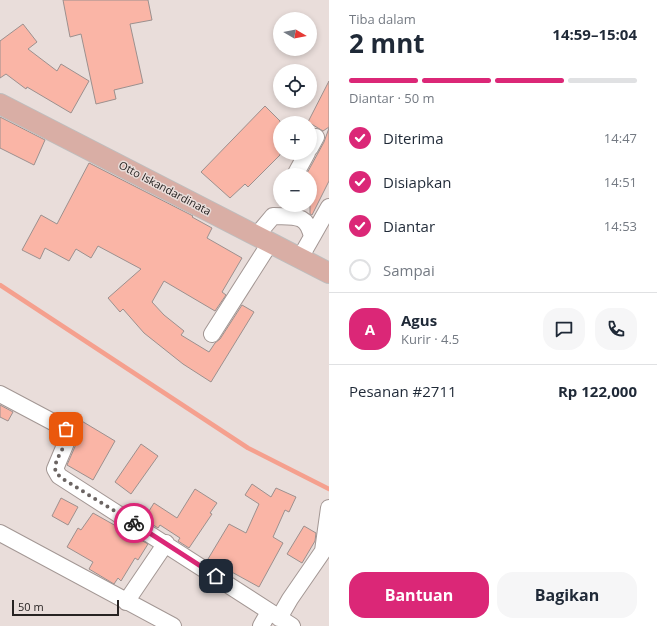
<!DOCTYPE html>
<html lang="id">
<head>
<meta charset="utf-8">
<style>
	body { margin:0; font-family:"Open Sans",sans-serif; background:#f6f6f7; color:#1f2937; height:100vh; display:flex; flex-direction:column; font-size:15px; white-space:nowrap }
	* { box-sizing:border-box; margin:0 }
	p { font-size:13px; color:#747a83 }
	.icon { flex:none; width:22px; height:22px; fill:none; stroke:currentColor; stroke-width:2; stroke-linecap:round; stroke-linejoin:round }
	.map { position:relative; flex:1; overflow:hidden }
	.sheet { display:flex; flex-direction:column; background:#fff; width:328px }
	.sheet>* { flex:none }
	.needle { width:26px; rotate:100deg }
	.tools { position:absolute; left:273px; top:12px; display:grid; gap:8px }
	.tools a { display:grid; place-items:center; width:44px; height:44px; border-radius:50%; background:#fff; box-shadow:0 2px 6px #0003; font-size:20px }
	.scale { position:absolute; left:12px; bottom:10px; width:107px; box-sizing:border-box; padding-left:4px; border:2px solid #272322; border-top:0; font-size:11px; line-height:14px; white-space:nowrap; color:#272322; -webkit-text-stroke:3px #e9ddda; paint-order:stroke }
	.pin { position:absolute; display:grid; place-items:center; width:34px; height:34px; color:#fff; margin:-17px; border-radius:8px; box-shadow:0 2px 6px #0006 }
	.courier { position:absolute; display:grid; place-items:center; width:40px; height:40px; margin:-20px; border:3px solid #db2777; border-radius:50%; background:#fff; color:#222; box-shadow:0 1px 5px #0007 }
	.head em { font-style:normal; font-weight:700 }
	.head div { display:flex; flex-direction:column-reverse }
	.head { display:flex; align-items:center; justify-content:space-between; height:68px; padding:0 20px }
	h1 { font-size:26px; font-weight:700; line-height:30px }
	.bar { display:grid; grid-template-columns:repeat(4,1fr); gap:6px 4px; align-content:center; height:48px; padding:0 20px }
	.bar i { height:5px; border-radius:3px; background:#e0e1e3 }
	.bar .active { background:#db2777 }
	.bar p { grid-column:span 4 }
	.line { display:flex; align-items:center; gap:10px; padding:0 20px; border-top:1px solid #e0e1e3 }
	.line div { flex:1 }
	.round { display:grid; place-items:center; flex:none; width:42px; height:42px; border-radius:16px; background:#f6f6f7 }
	ol { padding:0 20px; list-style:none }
	li { display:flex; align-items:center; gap:12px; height:44px }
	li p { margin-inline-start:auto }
	li .icon { padding:4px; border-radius:50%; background:#db2777; color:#fff; stroke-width:4 }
	li:last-child { color:#747a83 }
	li i { width:22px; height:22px; border:2px solid #e0e1e3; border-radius:50% }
	.cta { display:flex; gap:8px; margin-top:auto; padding:8px 20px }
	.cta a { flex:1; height:46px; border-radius:16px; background:#db2777; color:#fff; font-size:16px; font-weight:700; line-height:46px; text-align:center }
	.cta a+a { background:#f6f6f7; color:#1f2937 }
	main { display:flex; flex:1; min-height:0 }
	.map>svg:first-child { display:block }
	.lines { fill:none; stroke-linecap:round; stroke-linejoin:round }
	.stream { stroke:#f5a08e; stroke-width:4.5 }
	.building { fill:#fab5a6; stroke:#9c908e }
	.minor-casing { stroke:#a39794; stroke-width:18 }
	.major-casing { stroke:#bebdbd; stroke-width:22 }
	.minor { stroke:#fff; stroke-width:16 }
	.major { stroke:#d9aea5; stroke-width:20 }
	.done { stroke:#6b6462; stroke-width:4; stroke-dasharray:0 7.2 }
	.route { stroke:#db2777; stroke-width:5 }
	.labels { text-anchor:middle; stroke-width:3; stroke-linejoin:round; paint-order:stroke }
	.street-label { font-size:11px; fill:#272322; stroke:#e9ddda }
</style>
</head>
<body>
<main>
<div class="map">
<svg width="329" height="626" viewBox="0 0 329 626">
	<rect width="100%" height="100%" fill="#e9ddda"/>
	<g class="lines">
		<path class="stream" d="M 0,285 L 248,448 L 329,489"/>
	</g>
	<path class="building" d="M 63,0 L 148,0 L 152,20 L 130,24 L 143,83 L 114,90 L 116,99 L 96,104 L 81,34 L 70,37 Z
		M 23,24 L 37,42 L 28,49 L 57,71 L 61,64 L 89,81 L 71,113 L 27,87 L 26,89 L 6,74 L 0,78 L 0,41 Z
		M 329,81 L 329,127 L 323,131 L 308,122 Z
		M 265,106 L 280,121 L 280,155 L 248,187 L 245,184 L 230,198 L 201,172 Z
		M 0,117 L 45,140 L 34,165 L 0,148 Z
		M 329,128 L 329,181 L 312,215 L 310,214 L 310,175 L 306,175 L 324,142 Z
		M 89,163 L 193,216 L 192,217 L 212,228 L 207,238 L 242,258 L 222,292 L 226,295 L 215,311 L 164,281 L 152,302 L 164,315 L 184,331 L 181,335 L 209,352 L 215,343 L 220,339 L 242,305 L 254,312 L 211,382 L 183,364 L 144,333 L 123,309 L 120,312 L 108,298 L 141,269 L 98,246 L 91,258 L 76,249 L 69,261 L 45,248 L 40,259 L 22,250 L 41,215 L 57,224 Z
		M 0,405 L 13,412 L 8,421 L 0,417 Z
		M 80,420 L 115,441 L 93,480 L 67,465 L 77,442 L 75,427 Z
		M 141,444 L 158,456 L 131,494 L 115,482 Z
		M 252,484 L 271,497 L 276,488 L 296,497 L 289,512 L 285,510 L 273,537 L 283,543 L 259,587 L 208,559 L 229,524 L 246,533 L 259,504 L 245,495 Z
		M 195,489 L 217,503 L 210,513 L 212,514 L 189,548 L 178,541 L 180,538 L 160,525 L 158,528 L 144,519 L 154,503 L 177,518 Z
		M 61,498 L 78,507 L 68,525 L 52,516 Z
		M 93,513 L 148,544 L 138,560 L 135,558 L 121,581 L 118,578 L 114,584 L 89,569 L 93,562 L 67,547 L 78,528 L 81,530 Z
		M 304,526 L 316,533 L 315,541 L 302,563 L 287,554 Z"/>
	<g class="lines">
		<g class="minor-casing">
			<path id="minor" d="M 310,148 L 316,137
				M 295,175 L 307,153
				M 257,235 L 273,216 C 294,217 307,213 312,237 L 300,258
				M 312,237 L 329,207
				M 212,334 L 270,243
				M 0,394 L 66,429 L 68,438 L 55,469 L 59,476 L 292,626
				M 0,533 L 173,626
				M 126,602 L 166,543
				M 279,618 L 290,599 L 323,551 L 329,508
				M 261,626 L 269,612"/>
		</g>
		<g class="major-casing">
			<path id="major" d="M 0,104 L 329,273"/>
		</g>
		<use href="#minor" class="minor"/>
		<use href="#major" class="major"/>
	</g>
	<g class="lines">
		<path class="done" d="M 66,429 C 72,444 51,458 56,473 L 63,479 L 134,523"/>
		<path class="route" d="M 134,523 L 216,576"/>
	</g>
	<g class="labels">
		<g class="street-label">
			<text transform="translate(165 188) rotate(28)" y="4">Otto Iskandardinata</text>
		</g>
	</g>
</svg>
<div class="tools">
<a><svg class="needle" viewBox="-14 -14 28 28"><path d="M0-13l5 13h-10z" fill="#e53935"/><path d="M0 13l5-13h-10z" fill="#747a83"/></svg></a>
<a><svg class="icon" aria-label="locate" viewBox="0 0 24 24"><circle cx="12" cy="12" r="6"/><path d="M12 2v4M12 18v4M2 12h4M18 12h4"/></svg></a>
<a>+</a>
<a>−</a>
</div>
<div class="scale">50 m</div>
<div class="pin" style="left:66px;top:429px;background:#ea580c"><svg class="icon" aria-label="bag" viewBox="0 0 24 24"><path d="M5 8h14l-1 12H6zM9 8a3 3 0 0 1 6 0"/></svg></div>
<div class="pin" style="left:216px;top:576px;background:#1f2937"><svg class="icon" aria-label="home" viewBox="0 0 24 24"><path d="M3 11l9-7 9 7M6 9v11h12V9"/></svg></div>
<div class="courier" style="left:134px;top:523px"><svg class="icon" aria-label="bike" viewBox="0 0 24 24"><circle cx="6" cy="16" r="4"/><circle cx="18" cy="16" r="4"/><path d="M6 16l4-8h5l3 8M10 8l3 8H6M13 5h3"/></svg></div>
</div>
<section class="sheet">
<div class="head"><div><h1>2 mnt</h1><p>Tiba dalam</p></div><em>14:59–15:04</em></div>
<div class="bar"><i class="active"></i><i class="active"></i><i class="active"></i><i></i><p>Diantar · 50 m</p></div>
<ol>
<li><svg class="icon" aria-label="check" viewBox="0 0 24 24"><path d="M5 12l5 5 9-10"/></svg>Diterima<p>14:47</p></li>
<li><svg class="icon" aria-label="check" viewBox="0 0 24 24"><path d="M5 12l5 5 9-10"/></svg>Disiapkan<p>14:51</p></li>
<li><svg class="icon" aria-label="check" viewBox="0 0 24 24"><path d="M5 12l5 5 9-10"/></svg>Diantar<p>14:53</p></li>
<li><i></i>Sampai</li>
</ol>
<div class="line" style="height:72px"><b class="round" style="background:#db2777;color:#fff">A</b><div><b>Agus</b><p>Kurir · 4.5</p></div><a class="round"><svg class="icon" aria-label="chat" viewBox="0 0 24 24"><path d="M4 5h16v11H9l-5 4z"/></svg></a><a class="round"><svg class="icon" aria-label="phone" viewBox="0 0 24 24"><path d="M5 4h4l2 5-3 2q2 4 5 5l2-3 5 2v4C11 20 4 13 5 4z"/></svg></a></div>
<div class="line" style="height:52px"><div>Pesanan #2711</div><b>Rp 122,000</b></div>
<div class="cta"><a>Bantuan</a><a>Bagikan</a></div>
</section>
</main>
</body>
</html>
